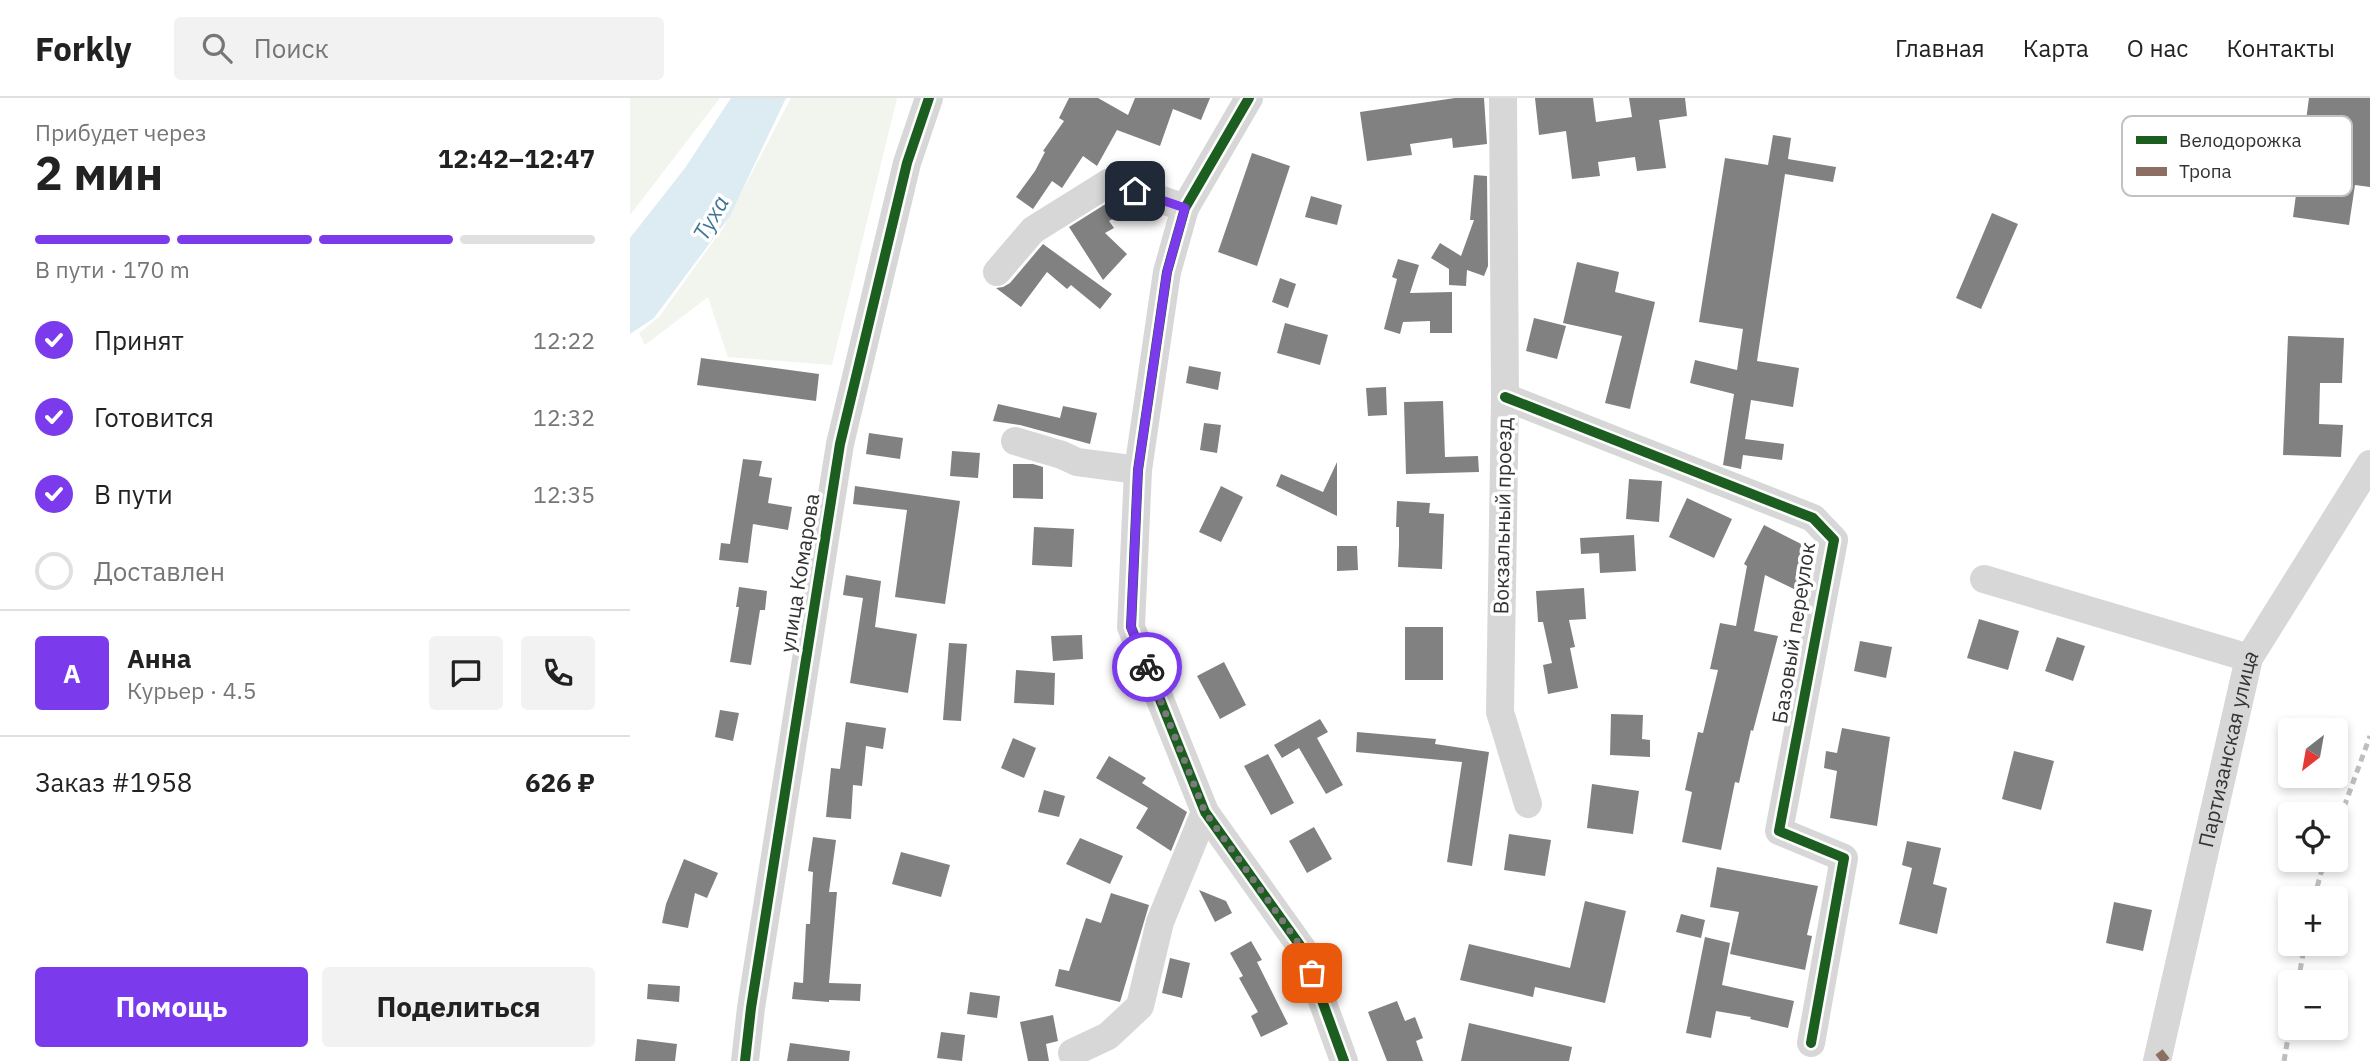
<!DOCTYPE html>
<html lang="ru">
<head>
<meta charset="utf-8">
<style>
	body { margin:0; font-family:"IBM Plex Sans",sans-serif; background:#f2f2f2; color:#222; height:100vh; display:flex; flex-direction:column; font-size:26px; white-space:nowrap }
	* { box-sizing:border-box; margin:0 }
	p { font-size:23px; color:#767676 }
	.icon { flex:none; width:38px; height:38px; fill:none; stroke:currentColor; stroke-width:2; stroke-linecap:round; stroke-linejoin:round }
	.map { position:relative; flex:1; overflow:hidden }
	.drawer { display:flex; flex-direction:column; background:#fff; width:630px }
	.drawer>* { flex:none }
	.needle { width:46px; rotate:211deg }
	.fabs { position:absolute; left:1648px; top:620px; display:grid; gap:14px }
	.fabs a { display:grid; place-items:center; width:70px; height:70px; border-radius:7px; background:#fff; box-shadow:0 4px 10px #0003; font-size:35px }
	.pin { position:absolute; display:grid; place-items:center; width:60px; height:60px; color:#fff; margin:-30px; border-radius:14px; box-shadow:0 4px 10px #0006 }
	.courier { position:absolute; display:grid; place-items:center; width:70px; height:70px; margin:-35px; border:5px solid #7c3aed; border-radius:50%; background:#fff; color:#222; box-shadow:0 2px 9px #0007 }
	.headline em { font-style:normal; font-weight:700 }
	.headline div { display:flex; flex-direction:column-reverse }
	.headline { display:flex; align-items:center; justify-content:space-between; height:119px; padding:0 35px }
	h1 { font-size:46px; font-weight:700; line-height:52px }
	.bar { display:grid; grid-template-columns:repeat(4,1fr); gap:10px 7px; align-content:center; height:84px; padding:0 35px }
	.bar i { height:9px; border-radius:5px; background:#e0e0e0 }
	.bar .on { background:#7c3aed }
	.bar p { grid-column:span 4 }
	.line { display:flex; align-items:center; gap:18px; padding:0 35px; border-top:2px solid #e0e0e0 }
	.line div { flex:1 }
	.round { display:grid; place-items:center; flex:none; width:74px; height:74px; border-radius:7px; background:#f2f2f2 }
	ol { padding:0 35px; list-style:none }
	li { display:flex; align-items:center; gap:21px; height:77px }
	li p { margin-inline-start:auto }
	li .icon { padding:7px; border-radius:50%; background:#7c3aed; color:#fff; stroke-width:4 }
	li:last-child { color:#767676 }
	li i { width:38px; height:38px; border:4px solid #e0e0e0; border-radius:50% }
	.action { display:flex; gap:14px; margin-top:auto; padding:14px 35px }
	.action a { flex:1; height:80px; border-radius:7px; background:#7c3aed; color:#fff; font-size:28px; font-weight:700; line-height:80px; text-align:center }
	.action a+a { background:#f2f2f2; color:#222 }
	header { display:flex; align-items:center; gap:42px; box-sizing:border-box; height:98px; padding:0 35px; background:#fff; border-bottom:2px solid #e0e0e0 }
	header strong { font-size:33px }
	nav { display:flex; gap:38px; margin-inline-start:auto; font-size:24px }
	.search { width:490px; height:63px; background:#f2f2f2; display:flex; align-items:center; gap:18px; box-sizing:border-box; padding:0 24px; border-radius:7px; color:#767676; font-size:26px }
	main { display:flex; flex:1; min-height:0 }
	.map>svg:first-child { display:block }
	.green { fill:#f1f5ed }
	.water { fill:#ddebf3 }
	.building { fill:#818181 }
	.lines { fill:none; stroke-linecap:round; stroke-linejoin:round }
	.minor { stroke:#d7d7d7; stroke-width:28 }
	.rail { stroke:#bebebe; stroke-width:5; stroke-dasharray:7 5; stroke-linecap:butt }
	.quiet { stroke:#8d6e63; stroke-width:9; stroke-dasharray:18 9; stroke-linecap:butt }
	.cycleway-casing { stroke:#fff; stroke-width:15 }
	.cycleway { stroke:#1b5e20; stroke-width:10 }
	.done { stroke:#7a7a7a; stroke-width:7; stroke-dasharray:0 12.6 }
	.route { stroke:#7c3aed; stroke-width:9 }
	.labels { text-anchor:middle; stroke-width:7; stroke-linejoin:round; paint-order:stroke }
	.street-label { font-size:21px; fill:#333; stroke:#fff }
	.water-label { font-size:23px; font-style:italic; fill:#3f7597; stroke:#fff }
	.key { fill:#fff; stroke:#c2c2c2; stroke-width:2 }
	.key-label { font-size:19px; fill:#333 }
</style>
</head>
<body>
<header>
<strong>Forkly</strong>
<div class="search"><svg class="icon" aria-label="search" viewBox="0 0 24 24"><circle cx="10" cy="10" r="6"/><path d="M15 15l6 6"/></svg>Поиск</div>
<nav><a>Главная</a><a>Карта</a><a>О нас</a><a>Контакты</a></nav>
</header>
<main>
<section class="drawer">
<div class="headline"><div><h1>2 мин</h1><p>Прибудет через</p></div><em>12:42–12:47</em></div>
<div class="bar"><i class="on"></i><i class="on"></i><i class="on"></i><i></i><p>В пути · 170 m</p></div>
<ol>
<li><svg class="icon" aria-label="check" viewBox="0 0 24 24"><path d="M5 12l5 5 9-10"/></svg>Принят<p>12:22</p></li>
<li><svg class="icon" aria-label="check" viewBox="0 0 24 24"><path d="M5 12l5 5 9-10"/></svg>Готовится<p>12:32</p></li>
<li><svg class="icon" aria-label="check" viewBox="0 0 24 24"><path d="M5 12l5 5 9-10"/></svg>В пути<p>12:35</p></li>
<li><i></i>Доставлен</li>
</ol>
<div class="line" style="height:126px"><b class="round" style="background:#7c3aed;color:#fff">А</b><div><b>Анна</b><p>Курьер · 4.5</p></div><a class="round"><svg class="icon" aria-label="chat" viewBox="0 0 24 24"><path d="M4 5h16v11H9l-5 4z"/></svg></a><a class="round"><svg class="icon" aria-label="phone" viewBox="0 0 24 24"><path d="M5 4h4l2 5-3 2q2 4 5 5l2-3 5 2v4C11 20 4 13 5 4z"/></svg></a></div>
<div class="line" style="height:91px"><div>Заказ #1958</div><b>626 ₽</b></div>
<div class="action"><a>Помощь</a><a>Поделиться</a></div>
</section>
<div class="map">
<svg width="1740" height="963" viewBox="0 0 1740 963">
	<rect width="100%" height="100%" fill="#fff"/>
	<path class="green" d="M 0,0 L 90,0 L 0,117 Z
		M 161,0 L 267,0 L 202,267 L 98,259 L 78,199 L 15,247 L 9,235 L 29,219 L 93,130 Z"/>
	<path class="water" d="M 101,0 L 156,0 L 100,118 L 24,220 L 0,236 L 0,140 L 55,70 Z"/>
	<path class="building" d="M 439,0 L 468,0 L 498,17 L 505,0 L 580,0 L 571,22 L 543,11 L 530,48 L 487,32 L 467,68 L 453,58 L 432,90 L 422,83 L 403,111 L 386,99 L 405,73 L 415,54 L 413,53 L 434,23 L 429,20 Z
		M 825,0 L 854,0 L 857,46 L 823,50 L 822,40 L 780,46 L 782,57 L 737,63 L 730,14 Z
		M 905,0 L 963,0 L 966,24 L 1002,19 L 999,0 L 1055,0 L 1057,18 L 1029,22 L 1036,70 L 1007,73 L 1005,59 L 968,64 L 970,78 L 942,81 L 936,33 L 909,37 Z
		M 1679,0 L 1740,0 L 1740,89 L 1725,87 L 1719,127 L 1663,119 Z
		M 1143,37 L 1161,40 L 1158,61 L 1206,69 L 1203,84 L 1155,76 L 1127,263 L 1169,270 L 1163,309 L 1121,302 L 1115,341 L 1154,346 L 1152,362 L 1113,357 L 1111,371 L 1093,367 L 1104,296 L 1060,285 L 1065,262 L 1107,272 L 1113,231 L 1069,224 L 1095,60 L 1138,67 Z
		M 622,55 L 660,68 L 627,168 L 588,154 Z
		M 844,77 L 857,78 L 858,168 L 854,178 L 837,172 L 836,188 L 819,187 L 819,171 L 801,160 L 810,145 L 831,158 L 844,122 L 840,122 Z
		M 681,98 L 712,107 L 707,127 L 675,119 Z
		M 482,102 L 502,110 L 479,123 L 484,130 L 475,135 L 497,156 L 473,182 L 439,129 Z
		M 1362,115 L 1388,126 L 1351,211 L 1326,200 Z
		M 413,146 L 482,196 L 470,211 L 441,187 L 437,191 L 417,174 L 391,209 L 366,190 L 373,189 L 380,185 Z
		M 768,161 L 789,167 L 780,195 L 822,194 L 822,235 L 800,235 L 800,223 L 773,224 L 770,236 L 754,231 L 767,181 L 762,179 Z
		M 947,164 L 989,174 L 985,194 L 1025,204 L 1000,311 L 975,305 L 992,238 L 933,225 Z
		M 650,180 L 666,186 L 658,210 L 642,204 Z
		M 904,220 L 936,228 L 927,261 L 896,253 Z
		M 655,225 L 698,237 L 690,267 L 647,255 Z
		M 1658,238 L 1714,240 L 1712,285 L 1690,285 L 1689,326 L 1713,327 L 1711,359 L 1653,357 Z
		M 71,260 L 189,276 L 186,303 L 67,287 Z
		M 559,268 L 591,274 L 588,292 L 556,285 Z
		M 756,289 L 757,317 L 738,318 L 736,290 Z
		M 813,303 L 815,359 L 848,358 L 849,374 L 776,376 L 774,304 Z
		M 368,306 L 430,320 L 433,308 L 467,315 L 460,346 L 390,327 L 363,323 Z
		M 574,325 L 591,327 L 587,355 L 570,352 Z
		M 239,335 L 273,340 L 270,361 L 236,356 Z
		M 322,353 L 350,355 L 348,380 L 320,378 Z
		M 113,361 L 132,363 L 129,378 L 142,380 L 138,405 L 162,409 L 158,432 L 123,426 L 118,465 L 89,462 L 91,445 L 100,446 Z
		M 707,364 L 707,418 L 646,388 L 651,376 L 693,394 Z
		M 383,366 L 403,366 L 413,369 L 413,401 L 383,400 Z
		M 999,381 L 1032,383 L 1029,424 L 996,421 Z
		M 225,388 L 330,403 L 315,506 L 265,499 L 277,412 L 223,406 Z
		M 591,388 L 613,399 L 591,444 L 569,434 Z
		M 1057,400 L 1102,421 L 1084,460 L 1039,439 Z
		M 767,403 L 800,405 L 799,415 L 814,416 L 812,471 L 768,469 L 769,447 L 769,429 L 766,429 Z
		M 1134,427 L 1185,453 L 1166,492 L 1135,477 L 1124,533 L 1148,538 L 1123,633 L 1121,632 L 1109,685 L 1105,684 L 1091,752 L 1052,744 L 1062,694 L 1055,692 L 1068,634 L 1073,635 L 1088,572 L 1080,571 L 1090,525 L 1106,528 L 1117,468 L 1114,466 Z
		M 404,429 L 444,431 L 442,469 L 402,467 Z
		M 1004,437 L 1006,473 L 970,475 L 969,455 L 951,456 L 950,440 Z
		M 707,448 L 727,448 L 728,472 L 707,473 Z
		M 216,477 L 251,483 L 245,529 L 287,536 L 278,595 L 220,585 L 233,500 L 213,497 Z
		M 109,489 L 137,493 L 135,512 L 130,512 L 121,567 L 100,564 L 109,509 L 106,509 Z
		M 954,490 L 956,521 L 939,522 L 945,549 L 940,550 L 948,590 L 918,596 L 913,567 L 922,565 L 913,524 L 908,524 L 906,493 Z
		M 1349,521 L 1389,533 L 1378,572 L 1337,560 Z
		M 775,529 L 813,529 L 813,582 L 775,582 Z
		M 452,537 L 453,561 L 423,563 L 421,538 Z
		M 1427,539 L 1455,548 L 1443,583 L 1415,573 Z
		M 1230,543 L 1262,549 L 1256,580 L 1224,573 Z
		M 319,545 L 337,546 L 331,623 L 313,622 Z
		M 594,564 L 616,607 L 590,621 L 567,578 Z
		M 386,572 L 425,575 L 424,607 L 384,605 Z
		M 90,612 L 109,615 L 103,643 L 85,639 Z
		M 981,616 L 1013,617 L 1012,641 L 1020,642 L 1020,659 L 980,657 Z
		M 690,621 L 698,634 L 687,640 L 713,687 L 696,696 L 669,650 L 652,660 L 644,647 Z
		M 216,624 L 256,630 L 253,651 L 236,648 L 232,688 L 223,687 L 221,721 L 196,719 L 201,670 L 210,671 Z
		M 1212,630 L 1260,639 L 1247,728 L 1200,720 L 1207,673 L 1194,670 L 1196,653 L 1207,655 Z
		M 727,634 L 806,641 L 805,646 L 859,654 L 842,768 L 817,764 L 832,664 L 726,654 Z
		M 383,640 L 406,650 L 394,680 L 371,670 Z
		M 1384,653 L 1424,663 L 1411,712 L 1372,701 Z
		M 638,656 L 664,705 L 641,717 L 614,668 Z
		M 479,658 L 516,680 L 512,685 L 557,714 L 541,753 L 506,730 L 518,710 L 466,680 Z
		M 962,686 L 1009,693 L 1003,736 L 957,730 Z
		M 414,692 L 435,698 L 429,719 L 408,714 Z
		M 684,729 L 702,761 L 677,775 L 659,743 Z
		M 879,736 L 921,742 L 915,778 L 874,772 Z
		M 183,739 L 206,742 L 199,794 L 207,794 L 199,885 L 231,886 L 230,903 L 199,902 L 199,904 L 162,901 L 164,884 L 173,885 L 176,826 L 180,826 L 183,774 L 178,773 Z
		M 450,740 L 493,758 L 480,786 L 436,766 Z
		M 1277,743 L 1311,750 L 1303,786 L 1317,790 L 1307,836 L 1269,826 L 1282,770 L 1272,767 Z
		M 271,754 L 320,767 L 311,799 L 262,786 Z
		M 54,761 L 88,775 L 77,800 L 65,795 L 58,830 L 32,825 L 36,806 Z
		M 1087,769 L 1188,788 L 1177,837 L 1182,838 L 1175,872 L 1100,856 L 1109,814 L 1080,809 Z
		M 569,792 L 596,803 L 602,815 L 585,824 Z
		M 481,795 L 519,807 L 490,904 L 425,888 L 429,871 L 439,873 L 456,820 L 471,825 Z
		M 955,803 L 996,813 L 975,905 L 905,889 L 903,899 L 830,882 L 839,846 L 940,870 Z
		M 1484,804 L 1522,812 L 1513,853 L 1476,845 Z
		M 1051,816 L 1075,822 L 1071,840 L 1046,834 Z
		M 1075,839 L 1100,845 L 1092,887 L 1164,903 L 1158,930 L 1120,921 L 1121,919 L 1086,913 L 1081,940 L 1056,935 Z
		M 621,843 L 632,862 L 627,864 L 658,926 L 631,939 L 621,918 L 628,914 L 609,880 L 613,878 L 600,855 Z
		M 540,860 L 560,865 L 552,900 L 532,895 Z
		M 18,886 L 50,888 L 49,904 L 17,901 Z
		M 340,894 L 370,898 L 367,920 L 337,916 Z
		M 767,903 L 775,923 L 785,919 L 793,940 L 786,943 L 793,963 L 757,963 L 738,914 Z
		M 423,917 L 428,943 L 416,946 L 419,963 L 398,963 L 390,924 Z
		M 839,925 L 942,949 L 939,963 L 831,963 Z
		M 311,934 L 335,937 L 332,963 L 307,960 Z
		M 7,941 L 47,946 L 45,963 L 5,963 Z
		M 160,945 L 220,953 L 219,963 L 157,963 Z"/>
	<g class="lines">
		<g class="minor">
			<path d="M 619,0 L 555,110 L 537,174 L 508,372 L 501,529 L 575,714 L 674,853 L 714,963"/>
			<path d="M 873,0 L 875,299 L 870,614 L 898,706"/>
			<path d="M 367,174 L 403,132 L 480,84 L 555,110"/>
			<path d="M 875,299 L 1183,420 L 1204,442 L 1149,733 L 1214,760 L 1181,945"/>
			<path d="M 385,343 L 432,357 L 447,364 L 508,372"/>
			<path d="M 1354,481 L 1619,560"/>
			<path d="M 442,955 L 478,938 L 510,908 L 530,824 L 575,714"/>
			<path d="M 115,963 L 121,910 L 210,346 L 277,65 L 299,0"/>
			<path id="s1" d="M 1527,963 L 1619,560 L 1740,366"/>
		</g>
		<path class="rail" d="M 1706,731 L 1740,638
			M 1684,800 L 1695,761
			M 1668,884 L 1675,845
			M 1654,963 L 1661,922"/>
		<path class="quiet" d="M 1529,954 L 1536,963"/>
		<g class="cycleway-casing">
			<path id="cycleway" d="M 619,0 L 555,110 L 537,174 L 508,372 L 501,529 L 575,714 L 674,853 L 714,963
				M 875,299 L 1183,420 L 1204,442 L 1149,733 L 1214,760 L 1181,945
				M 115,963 L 121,910 L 210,346 L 277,65 L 299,0"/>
		</g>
		<use href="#cycleway" class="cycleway"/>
	</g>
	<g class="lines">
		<path class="done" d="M 517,569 L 575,714 L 674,853 L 682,875"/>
		<path class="route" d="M 505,93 L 555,110 L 537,174 L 508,372 L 501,529 L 517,569"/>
	</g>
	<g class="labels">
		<g class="street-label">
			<text transform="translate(873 418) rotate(-89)" y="7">Вокзальный проезд</text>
			<text transform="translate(170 475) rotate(-81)" y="7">улица Комарова</text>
			<text transform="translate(1164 535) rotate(-81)" y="7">Базовый переулок</text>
			<text dy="7" stroke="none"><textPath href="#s1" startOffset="320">Партизанская улица</textPath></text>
		</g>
		<g class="water-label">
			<text transform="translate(81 120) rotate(-60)" y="8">Туха</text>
		</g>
	</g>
	<rect x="1492" y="18" width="230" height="80" rx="10" class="key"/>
	<rect x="1506" y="38" width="31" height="8" fill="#1b5e20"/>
	<rect x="1506" y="69" width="31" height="9" fill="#8d6e63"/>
	<g class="key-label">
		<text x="1549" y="49">Велодорожка</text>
		<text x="1549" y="80">Тропа</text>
	</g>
</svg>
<div class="fabs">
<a><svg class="needle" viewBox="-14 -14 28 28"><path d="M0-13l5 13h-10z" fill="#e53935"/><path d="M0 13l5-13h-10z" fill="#767676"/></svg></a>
<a><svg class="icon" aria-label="locate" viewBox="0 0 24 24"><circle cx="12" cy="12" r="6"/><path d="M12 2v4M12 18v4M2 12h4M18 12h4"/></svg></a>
<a>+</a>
<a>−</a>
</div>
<div class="pin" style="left:682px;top:875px;background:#ea580c"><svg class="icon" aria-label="bag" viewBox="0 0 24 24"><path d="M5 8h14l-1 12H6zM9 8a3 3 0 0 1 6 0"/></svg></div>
<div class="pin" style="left:505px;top:93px;background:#1f2937"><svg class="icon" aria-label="home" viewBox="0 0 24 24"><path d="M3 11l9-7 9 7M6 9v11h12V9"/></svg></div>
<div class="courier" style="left:517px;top:569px"><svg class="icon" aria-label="bike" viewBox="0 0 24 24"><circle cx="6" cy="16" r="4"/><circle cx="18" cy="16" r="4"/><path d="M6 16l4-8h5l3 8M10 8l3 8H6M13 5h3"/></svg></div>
</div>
</main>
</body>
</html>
